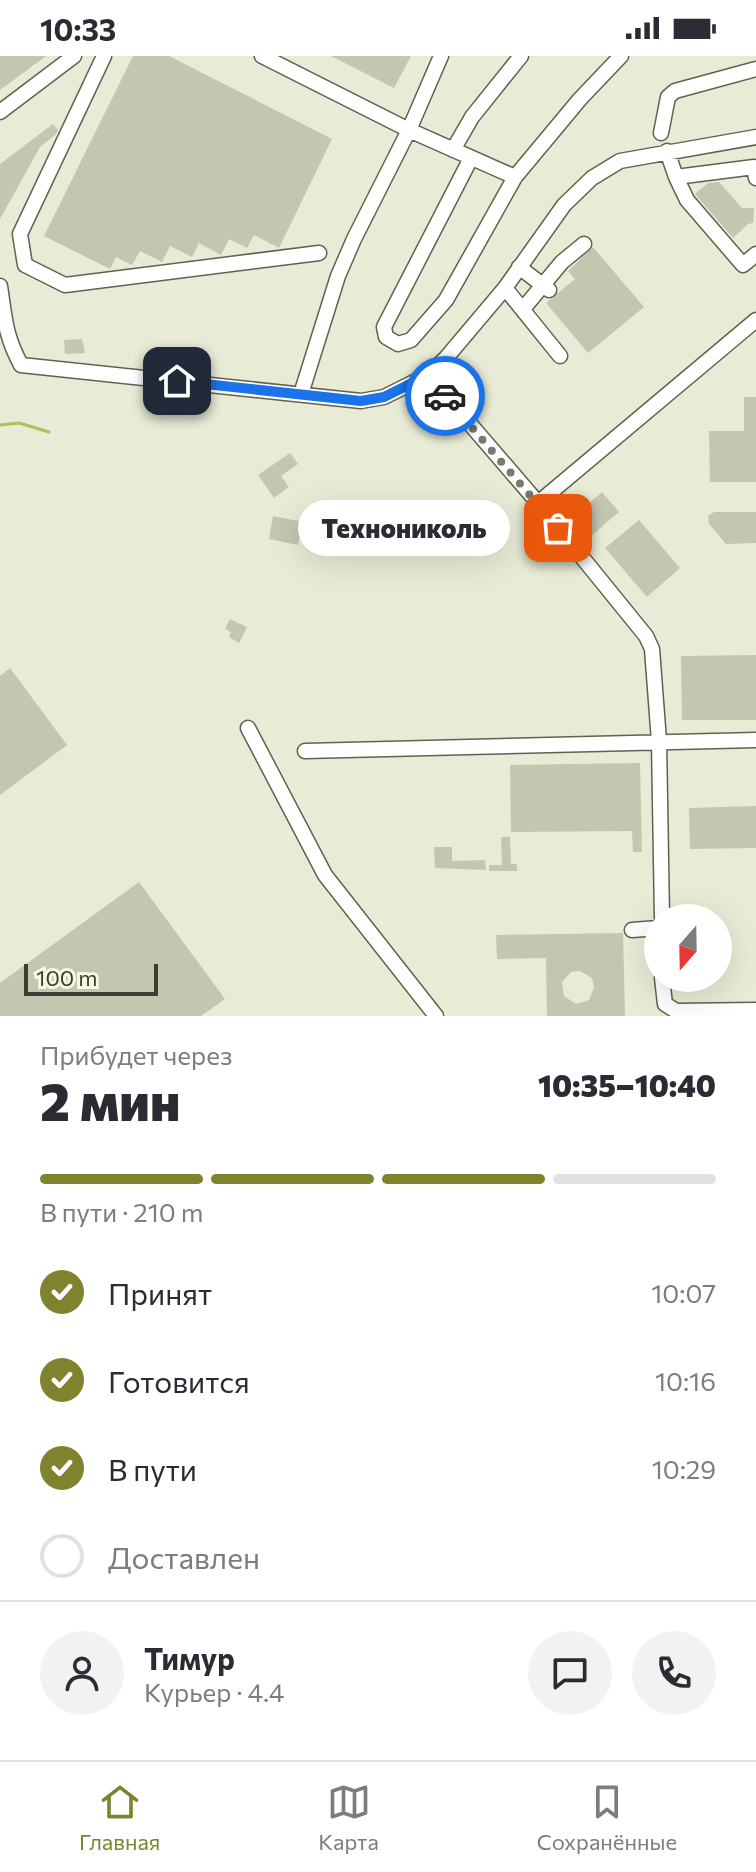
<!DOCTYPE html>
<html lang="ru">
<head>
<meta charset="utf-8">
<style>
	body { margin:0; font-family:Commissioner,sans-serif; background:#f2f2f3; color:#2b2b33; height:100vh; display:flex; flex-direction:column; font-size:30px; white-space:nowrap }
	* { box-sizing:border-box; margin:0 }
	p { font-size:26px; color:#7c7c81 }
	.icon { flex:none; width:44px; height:44px; fill:none; stroke:currentColor; stroke-width:2; stroke-linecap:round; stroke-linejoin:round }
	.map { position:relative; height:960px; overflow:hidden }
	.details { display:flex; flex-direction:column; background:#fff; flex:1 }
	.details>* { flex:none }
	.needle { width:52px; rotate:200deg }
	.tools { position:absolute; left:644px; top:848px; display:grid; gap:16px }
	.tools a { display:grid; place-items:center; width:88px; height:88px; border-radius:50%; background:#fff; box-shadow:0 8px 32px #0002; font-size:40px }
	.scale { position:absolute; left:24px; bottom:20px; width:134px; box-sizing:border-box; padding-left:8px; border:4px solid #3c3d35; border-top:0; font-size:22px; line-height:28px; white-space:nowrap; color:#3c3d35; -webkit-text-stroke:6px #f6f8e2; paint-order:stroke }
	.pin { position:absolute; display:grid; place-items:center; width:68px; height:68px; color:#fff; margin:-34px; border-radius:16px; box-shadow:0 4px 12px #0006 }
	.courier { position:absolute; display:grid; place-items:center; width:80px; height:80px; margin:-40px; border:6px solid #1a73e8; border-radius:50%; background:#fff; color:#222; box-shadow:0 2px 10px #0007 }
	.bubble { position:absolute; height:56px; border-radius:28px; background:#fff; box-shadow:0 8px 32px #0002; font-size:26px; font-weight:800; line-height:56px; text-align:center }
	.summary em { font-style:normal; font-weight:800 }
	.summary div { display:flex; flex-direction:column-reverse }
	.summary { display:flex; align-items:center; justify-content:space-between; height:136px; padding:0 40px }
	h1 { font-size:52px; font-weight:800; line-height:60px }
	.bar { display:grid; grid-template-columns:repeat(4,1fr); gap:12px 8px; align-content:center; height:96px; padding:0 40px }
	.bar i { height:10px; border-radius:6px; background:#e1e1e2 }
	.bar .current { background:#7f832e }
	.bar p { grid-column:span 4 }
	.line { display:flex; align-items:center; gap:20px; padding:0 40px; border-top:2px solid #e1e1e2 }
	.line div { flex:1 }
	.round { display:grid; place-items:center; flex:none; width:84px; height:84px; border-radius:42px; background:#f2f2f3 }
	ol { padding:0 40px; list-style:none }
	li { display:flex; align-items:center; gap:24px; height:88px }
	li p { margin-inline-start:auto }
	li .icon { padding:8px; border-radius:50%; background:#7f832e; color:#fff; stroke-width:4 }
	li:last-child { color:#7c7c81 }
	li i { width:44px; height:44px; border:4px solid #e1e1e2; border-radius:50% }
	.status { display:flex; justify-content:space-between; align-items:center; height:56px; padding:0 40px; background:#fff; direction:ltr }
	.status svg { height:22px; fill:currentColor }
	.tabs { display:flex; justify-content:space-around; align-items:center; height:112px; border-top:2px solid #e1e1e2; background:#fff; font-size:22px; color:#7c7c81 }
	.tabs a { display:grid; justify-items:center; gap:4px }
	.tabs .current { color:#7f832e }
	.map>svg:first-child { display:block }
	.lines { fill:none; stroke-linecap:round; stroke-linejoin:round }
	.stream { stroke:#b5bb5e; stroke-width:3 }
	.building { fill:#c4c6b1; fill-rule:evenodd }
	.minor-casing { stroke:#60624f; stroke-width:17 }
	.minor { stroke:#fff; stroke-width:14 }
	.done { stroke:#787a6d; stroke-width:8; stroke-dasharray:0 14.4 }
	.route { stroke:#1a73e8; stroke-width:10 }
</style>
</head>
<body>
<div class="status"><b>10:33</b><svg viewBox="0 0 49 12"><path d="M0 12V9h3v3zM5 12V6h3v6zM10 12V3h3v9zM15 12V0h3v12zM26 1h20v11H26zM47 4h2v5h-2z"/></svg></div>
<div class="map">
<svg width="756" height="960" viewBox="0 0 756 960">
	<rect width="100%" height="100%" fill="#e8ebd5"/>
	<g class="lines">
		<path class="stream" d="M 0,369 L 19,367 L 49,376"/>
	</g>
	<path class="building" d="M 0,0 L 46,0 L 0,34 Z
		M 133,0 L 169,0 L 332,83 L 279,192 L 254,179 L 247,192 L 229,183 L 221,199 L 199,187 L 192,201 L 170,190 L 162,206 L 140,195 L 132,209 L 116,201 L 110,213 L 44,180 Z
		M 331,0 L 411,0 L 394,32 Z
		M 53,68 L 58,74 L 56,78 L 40,91 L 0,163 L 0,108 Z
		M 719,126 L 742,152 L 754,152 L 753,167 L 748,168 L 733,182 L 695,138 L 708,127 Z
		M 593,191 L 644,251 L 588,297 L 546,247 L 575,223 L 568,215 Z
		M 82,283 L 85,297 L 65,298 L 64,284 Z
		M 744,341 L 756,341 L 756,426 L 710,426 L 709,375 L 744,375 Z
		M 290,397 L 298,408 L 281,420 L 289,431 L 274,442 L 258,419 Z
		M 602,436 L 619,456 L 592,479 L 575,459 Z
		M 714,456 L 756,456 L 756,487 L 726,488 L 709,468 L 708,460 Z
		M 273,460 L 303,466 L 298,489 L 269,483 Z
		M 639,464 L 680,512 L 647,541 L 605,492 Z
		M 230,563 L 247,571 L 239,587 L 229,581 L 231,576 L 225,573 Z
		M 756,599 L 756,664 L 682,664 L 681,600 Z
		M 10,612 L 67,689 L 0,739 L 0,620 Z
		M 640,707 L 642,796 L 633,796 L 632,775 L 511,776 L 510,709 Z
		M 756,750 L 756,792 L 690,793 L 689,752 Z
		M 501,781 L 510,781 L 511,808 L 517,808 L 517,815 L 489,815 L 489,809 L 502,809 Z
		M 434,791 L 452,791 L 452,805 L 485,804 L 486,814 L 435,812 Z
		M 139,826 L 225,943 L 201,960 L 0,960 L 0,927 Z
		M 623,877 L 625,960 L 547,960 L 546,902 L 497,903 L 496,879 ZM 580,915 L 592,922 L 594,931 L 589,944 L 576,948 L 564,940 L 562,926 L 571,916 Z"/>
	<g class="lines">
		<g class="minor-casing">
			<path id="minor" d="M 104,0 L 20,178 L 25,209 L 65,229 L 319,197
				M 262,0 L 409,74 L 515,121 L 580,43 L 621,0
				M 0,56 L 74,0
				M 661,77 L 668,41 L 675,35 L 756,13
				M 453,94 L 472,61 L 521,0
				M 667,95 L 676,121 L 754,111 L 756,122
				M 471,102 L 384,271 L 386,281 L 398,288 L 411,284 L 446,244 L 515,121
				M 676,121 L 687,144 L 743,209 L 756,198
				M 519,211 L 549,234
				M 0,230 C 5,263 5,279 21,309 L 361,345 L 384,341 L 428,319 L 446,302 L 505,232 L 564,149 L 592,122 L 620,105 L 756,81
				M 505,232 L 560,300
				M 523,253 L 562,206 L 584,188
				M 428,319 L 538,447 L 646,580 L 652,593 L 659,685 L 662,862
				M 301,338 L 338,220 L 354,183 L 409,74 L 441,0
				M 538,447 L 756,264
				M 248,672 L 325,819 L 436,960
				M 305,695 L 756,684
				M 632,874 L 658,872
				M 662,922 L 665,948 L 676,955 L 756,954"/>
		</g>
		<use href="#minor" class="minor"/>
	</g>
	<g class="lines">
		<path class="done" d="M 445,340 L 558,472"/>
		<path class="route" d="M 177,325 L 361,345 L 384,341 L 428,319 L 445,340"/>
	</g>
</svg>
<div class="tools">
<a><svg class="needle" viewBox="-14 -14 28 28"><path d="M0-13l5 13h-10z" fill="#e53935"/><path d="M0 13l5-13h-10z" fill="#7c7c81"/></svg></a>
</div>
<div class="scale">100 m</div>
<div class="pin" style="left:558px;top:472px;background:#ea580c"><svg class="icon" aria-label="bag" viewBox="0 0 24 24"><path d="M5 8h14l-1 12H6zM9 8a3 3 0 0 1 6 0"/></svg></div>
<div class="pin" style="left:177px;top:325px;background:#1f2937"><svg class="icon" aria-label="home" viewBox="0 0 24 24"><path d="M3 11l9-7 9 7M6 9v11h12V9"/></svg></div>
<div class="courier" style="left:445px;top:340px"><svg class="icon" aria-label="car" viewBox="0 0 24 24"><path d="M5 17H2v-5l4-1 3-4h7l3 4 3 1v5h-3M9 17h6M6 11h13"/><circle cx="7" cy="17" r="2"/><circle cx="17" cy="17" r="2"/></svg></div>
<div class="bubble" style="left:298px;top:444px;width:212px">Технониколь</div>
</div>
<section class="details">
<div class="summary"><div><h1>2 мин</h1><p>Прибудет через</p></div><em>10:35–10:40</em></div>
<div class="bar"><i class="current"></i><i class="current"></i><i class="current"></i><i></i><p>В пути · 210 m</p></div>
<ol>
<li><svg class="icon" aria-label="check" viewBox="0 0 24 24"><path d="M5 12l5 5 9-10"/></svg>Принят<p>10:07</p></li>
<li><svg class="icon" aria-label="check" viewBox="0 0 24 24"><path d="M5 12l5 5 9-10"/></svg>Готовится<p>10:16</p></li>
<li><svg class="icon" aria-label="check" viewBox="0 0 24 24"><path d="M5 12l5 5 9-10"/></svg>В пути<p>10:29</p></li>
<li><i></i>Доставлен</li>
</ol>
<div class="line" style="height:144px"><a class="round"><svg class="icon" aria-label="person" viewBox="0 0 24 24"><circle cx="12" cy="8" r="4"/><path d="M4 21q1-7 8-7t8 7"/></svg></a><div><b>Тимур</b><p>Курьер · 4.4</p></div><a class="round"><svg class="icon" aria-label="chat" viewBox="0 0 24 24"><path d="M4 5h16v11H9l-5 4z"/></svg></a><a class="round"><svg class="icon" aria-label="phone" viewBox="0 0 24 24"><path d="M5 4h4l2 5-3 2q2 4 5 5l2-3 5 2v4C11 20 4 13 5 4z"/></svg></a></div>
</section>
<nav class="tabs">
<a class="current"><svg class="icon" aria-label="home" viewBox="0 0 24 24"><path d="M3 11l9-7 9 7M6 9v11h12V9"/></svg>Главная</a>
<a><svg class="icon" aria-label="map" viewBox="0 0 24 24"><path d="M3 6l6-2 6 2 6-2v14l-6 2-6-2-6 2zM9 4v14M15 6v14"/></svg>Карта</a>
<a><svg class="icon" aria-label="saved" viewBox="0 0 24 24"><path d="M7 4h10v16l-5-4-5 4z"/></svg>Сохранённые</a>
</nav>
</body>
</html>
